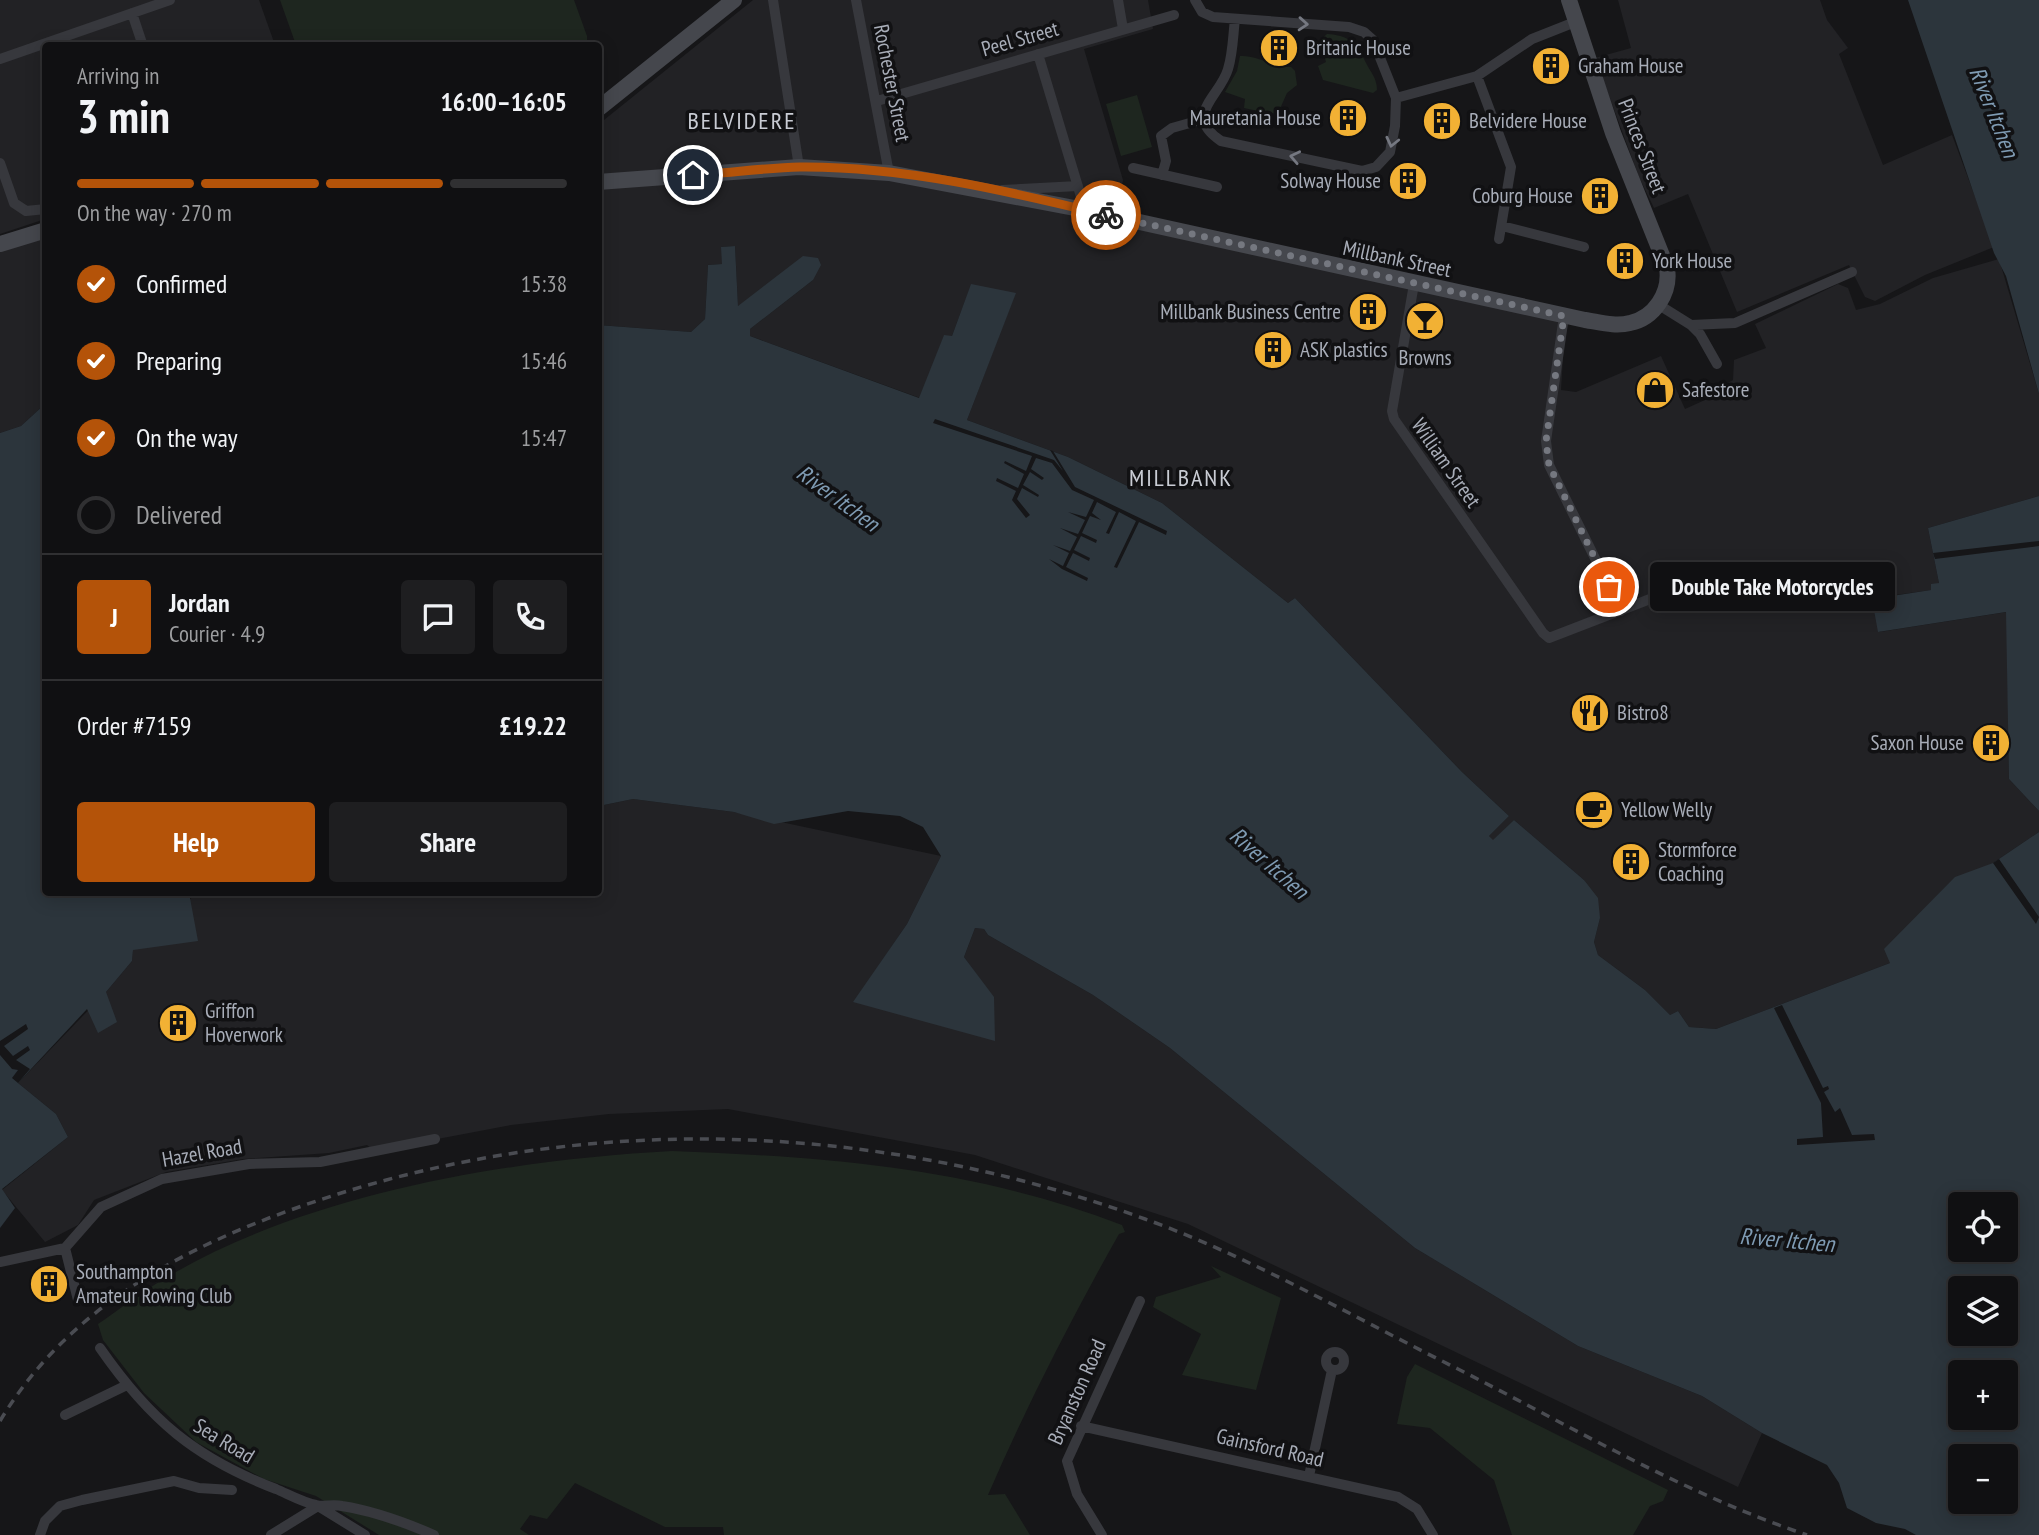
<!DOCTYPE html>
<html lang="en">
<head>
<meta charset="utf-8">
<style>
	body { margin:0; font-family:"PT Sans Narrow",sans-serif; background:#1e1e20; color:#f1f3f6; height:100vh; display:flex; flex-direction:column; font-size:26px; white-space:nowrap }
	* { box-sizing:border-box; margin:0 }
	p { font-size:23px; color:#9c9d9f }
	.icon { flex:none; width:38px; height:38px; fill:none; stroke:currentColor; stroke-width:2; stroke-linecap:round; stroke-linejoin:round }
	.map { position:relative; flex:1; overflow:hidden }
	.details { position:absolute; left:42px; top:42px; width:560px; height:854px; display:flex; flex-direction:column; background:#101012; border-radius:7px; box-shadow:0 4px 18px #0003,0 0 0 2px #303032 }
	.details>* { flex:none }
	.tools { position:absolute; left:1948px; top:1192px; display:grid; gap:14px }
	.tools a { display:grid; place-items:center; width:70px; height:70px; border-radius:7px; background:#101012; box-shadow:0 4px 18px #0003,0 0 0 2px #303032; font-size:35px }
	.pin { position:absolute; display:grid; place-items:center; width:60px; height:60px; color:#fff; margin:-30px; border:4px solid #fff; border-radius:50%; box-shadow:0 2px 7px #0007 }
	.courier { position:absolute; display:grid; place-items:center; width:70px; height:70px; margin:-35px; border:5px solid #b45309; border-radius:50%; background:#fff; color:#222; box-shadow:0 2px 9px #0007 }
	.bubble { position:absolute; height:49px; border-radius:7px; background:#101012; box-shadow:0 4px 18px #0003,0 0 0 2px #303032; font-size:23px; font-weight:600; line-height:49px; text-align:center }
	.headline em { font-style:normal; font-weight:600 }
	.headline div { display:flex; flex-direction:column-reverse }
	.headline { display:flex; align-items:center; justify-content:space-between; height:119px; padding:0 35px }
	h1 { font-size:46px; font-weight:600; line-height:52px }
	.bar { display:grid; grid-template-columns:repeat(4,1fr); gap:10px 7px; align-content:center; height:84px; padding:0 35px }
	.bar i { height:9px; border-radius:5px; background:#303032 }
	.bar .selected { background:#b45309 }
	.bar p { grid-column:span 4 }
	.line { display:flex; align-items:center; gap:18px; padding:0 35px; border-top:2px solid #303032 }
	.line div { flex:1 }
	.round { display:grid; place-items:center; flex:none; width:74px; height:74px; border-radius:7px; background:#1e1e20 }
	ol { padding:0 35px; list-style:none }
	li { display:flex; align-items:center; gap:21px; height:77px }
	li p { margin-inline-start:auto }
	li .icon { padding:7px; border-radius:50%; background:#b45309; color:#fff; stroke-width:4 }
	li:last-child { color:#9c9d9f }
	li i { width:38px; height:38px; border:4px solid #303032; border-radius:50% }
	.cta { display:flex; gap:14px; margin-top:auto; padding:14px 35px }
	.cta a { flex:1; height:80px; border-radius:7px; background:#b45309; color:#fff; font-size:28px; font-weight:600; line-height:80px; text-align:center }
	.cta a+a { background:#1e1e20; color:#f1f3f6 }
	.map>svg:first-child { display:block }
	.built { fill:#222225 }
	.green { fill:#1e261f }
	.water { fill:#2c353c; fill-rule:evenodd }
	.pier { fill:#161618 }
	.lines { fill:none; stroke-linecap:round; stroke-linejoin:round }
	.street { stroke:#37383d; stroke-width:10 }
	.secondary { stroke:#45474d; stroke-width:16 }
	.rail { stroke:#4a4c52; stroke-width:3.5; stroke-dasharray:9 7; stroke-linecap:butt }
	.oneway { stroke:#757881 }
	.done { stroke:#757880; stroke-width:7; stroke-dasharray:0 12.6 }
	.route { stroke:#b45309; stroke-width:9 }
	.labels { text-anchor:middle; stroke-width:7; stroke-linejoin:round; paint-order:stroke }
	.street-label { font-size:21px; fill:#a8adb8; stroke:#111113 }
	.poi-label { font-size:21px; fill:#a8adb8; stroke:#111113; text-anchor:start }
	.water-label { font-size:23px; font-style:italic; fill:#7f9bb3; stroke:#111113 }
	.quarter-label { font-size:24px; letter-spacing:2px; fill:#c9ccd4; stroke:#111113 }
</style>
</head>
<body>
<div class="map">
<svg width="2039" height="1535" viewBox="0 0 2039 1535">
	<rect width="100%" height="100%" fill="#161618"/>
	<path class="built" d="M 0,0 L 259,0 L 275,45 L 46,46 L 45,219 L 0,234 Z
		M 753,0 L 1148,0 L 1153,29 L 1084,49 L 1123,180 L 1117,213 L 1566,309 L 1561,390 L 1576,392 L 1661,356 L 1685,409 L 1727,390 L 1728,383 L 1733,380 L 1734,360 L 1766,348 L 1755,324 L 1838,284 L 1848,288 L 1856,310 L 1880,304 L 1933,278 L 1999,259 L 2039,394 L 2039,496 L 1928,528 L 1939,583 L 1932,590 L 1873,598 L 1879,632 L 2007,612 L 2009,779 L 2039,811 L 2039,832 L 1993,863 L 1890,963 L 1716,1029 L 1689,1027 L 1678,1011 L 1670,1015 L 1645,990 L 1598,955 L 1594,942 L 1600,918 L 1584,880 L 1514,820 L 1493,841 L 1489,836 L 1509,816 L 1462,772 L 1295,598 L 1288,603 L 1162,503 L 1068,457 L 967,420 L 1015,294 L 971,285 L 952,336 L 944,336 L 920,398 L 750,336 L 750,329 L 813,280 L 738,306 L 735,246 L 722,247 L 722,264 L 708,265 L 705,319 L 691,332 L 599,325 L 599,124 Z
		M 1618,0 L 1820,0 L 1827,20 L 1848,48 L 1839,54 L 1883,165 L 1952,135 L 1994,247 L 1925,275 L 1875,301 L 1865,297 L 1849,265 L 1737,312 L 1688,194 L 1654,208 L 1639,177 L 1595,58 L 1631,48 Z
		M 45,238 L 45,404 L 21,426 L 0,433 L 0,251 Z
		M 633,799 L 734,812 L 941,856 L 907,924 L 854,1002 L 993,997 L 964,957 L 975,928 L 984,929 L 988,935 L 1093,995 L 1170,1048 L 1415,1248 L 1578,1346 L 1702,1396 L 1762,1433 L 1738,1487 L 1188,1224 L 975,1155 L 728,1109 L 609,1114 L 511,1125 L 374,1151 L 367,1145 L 329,1153 L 243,1159 L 166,1172 L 94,1200 L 78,1225 L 45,1242 L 2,1190 L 68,1137 L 56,1114 L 18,1083 L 106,992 L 132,961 L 133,950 L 197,893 L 598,892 L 599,806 Z"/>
	<path class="green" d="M 280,0 L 574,0 L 587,36 L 587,44 L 600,45 L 599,61 L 598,46 L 296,45 Z
		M 1327,34 C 1349,35 1357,44 1366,63 C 1371,73 1377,78 1377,90 L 1373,93 L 1323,80 L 1318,66 L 1326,62 L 1320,40 Z
		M 1240,56 C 1257,55 1272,67 1291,67 L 1295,71 L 1297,85 L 1287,93 L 1279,111 L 1272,114 L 1244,108 L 1245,99 L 1225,92 L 1237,71 Z
		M 1137,95 L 1152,147 L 1121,156 L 1106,104 Z
		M 672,1151 C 829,1157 974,1168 1122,1225 L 1125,1232 L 1119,1234 C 1071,1319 1027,1405 988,1495 L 1005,1494 L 1030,1535 L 724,1535 L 723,1527 L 665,1527 L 575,1483 L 547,1519 L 530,1515 L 520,1529 L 529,1535 L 379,1535 L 316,1496 L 264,1479 L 196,1442 L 144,1393 L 103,1340 L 98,1324 C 116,1312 133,1298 151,1287 C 295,1195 504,1160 672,1151 Z
		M 1211,1266 L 1281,1298 L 1256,1390 L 1182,1375 L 1201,1334 L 1153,1307 L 1156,1297 L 1221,1277 Z
		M 1415,1364 L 1668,1490 L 1663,1501 L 1650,1506 L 1633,1535 L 1512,1535 L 1494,1480 L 1430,1428 L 1397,1424 L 1407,1377 Z"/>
	<path class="water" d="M 1908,0 L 2039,0 L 2039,394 L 2006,276 L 1994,253 Z
		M 735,246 L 738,306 L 803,256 L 818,258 L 821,265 L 813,280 L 750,329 L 750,336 L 919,398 L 944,335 L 952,336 L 971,284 L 1016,293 L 967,420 L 1068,457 L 1162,503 L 1288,603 L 1295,598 L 1462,772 L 1509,816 L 1489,836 L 1493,840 L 1514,820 L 1584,880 L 1598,898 L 1600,918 L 1594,942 L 1598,955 L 1645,990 L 1670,1015 L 1678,1011 L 1689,1027 L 1716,1029 L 1890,963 L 1884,949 L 1955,877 L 1993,863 L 2039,832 L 2039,1535 L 1916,1535 L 1905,1529 L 1876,1523 L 1847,1508 L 1839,1483 L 1827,1465 L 1762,1433 L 1702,1396 L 1578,1346 L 1415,1248 L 1170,1048 L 1093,995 L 988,935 L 984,929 L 975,928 L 964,957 L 994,997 L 995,1041 L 853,1002 L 907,924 L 941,856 L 923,827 L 900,816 L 848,811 L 774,824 L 734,812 L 633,799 L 599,806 L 598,325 L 691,332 L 705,319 L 708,265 L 722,264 L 721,247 ZM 1960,1204 L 2006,1204 L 2006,1250 L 1960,1250 ZM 1960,1288 L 2006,1288 L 2006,1334 L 1960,1334 ZM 1960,1372 L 2006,1372 L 2006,1418 L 1960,1418 ZM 1960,1456 L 2006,1456 L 2006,1502 L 1960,1502 Z
		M 45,404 L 46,892 L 197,893 L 190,898 L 198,941 L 133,950 L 132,961 L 106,992 L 117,1022 L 98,1033 L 87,1009 L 18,1083 L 56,1114 L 68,1137 L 2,1189 L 15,1208 L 0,1228 L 0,433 L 21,426 Z
		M 2039,496 L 2039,811 L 2009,779 L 2006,612 L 1878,632 L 1872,599 L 1931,590 L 1931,584 L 1939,583 L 1928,528 Z"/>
	<path class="pier" d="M 935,419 L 1054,460 L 1063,471 L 1050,450 L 1053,451 L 1075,487 L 1167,531 L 1166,535 L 1139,522 L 1117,568 L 1114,567 L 1136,521 L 1119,512 L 1109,534 L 1106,533 L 1116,512 L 1097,502 L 1092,513 L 1101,520 L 1090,516 L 1082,533 L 1097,540 L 1096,543 L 1081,536 L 1074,550 L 1090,558 L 1089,561 L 1073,553 L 1066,567 L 1088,578 L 1087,581 L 1062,569 L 1049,559 L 1063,566 L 1069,553 L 1053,545 L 1070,551 L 1077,537 L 1060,528 L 1078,534 L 1085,520 L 1068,512 L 1086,517 L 1094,500 L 1072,490 L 1052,463 L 1036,458 L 1031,469 L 1044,478 L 1042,480 L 1030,472 L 1023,485 L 1039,495 L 1038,497 L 1022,488 L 1017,499 L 1030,515 L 1026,518 L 1012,500 L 1016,491 L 996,481 L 997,478 L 1018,488 L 1024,474 L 1004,463 L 1005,461 L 1026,471 L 1032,456 L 933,423 Z
		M 2039,541 L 2039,546 L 1935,559 L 1933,553 Z
		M 1999,859 L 2039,917 L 2036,924 L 1993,863 Z
		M 1782,1005 L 1823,1088 L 1828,1086 L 1829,1089 L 1824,1092 L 1835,1112 L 1840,1108 L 1852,1135 L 1874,1134 L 1875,1140 L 1797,1145 L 1797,1139 L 1823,1137 L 1821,1103 L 1774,1008 Z
		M 26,1024 L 28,1029 L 4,1046 L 13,1056 L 28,1046 L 30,1050 L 16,1060 L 30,1069 L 18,1083 L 12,1078 L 18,1070 L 12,1069 L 0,1055 L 0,1041 Z"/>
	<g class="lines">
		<path class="street" d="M 773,0 L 799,167
			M 856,0 L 889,173
			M 1118,0 L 1123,29
			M 1195,0 L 1202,12 L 1213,17 L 1349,27 L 1364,32 L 1373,40 L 1396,98 L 1395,126 L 1390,152 L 1376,167 L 1362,171 L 1221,141 C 1182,115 1220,97 1228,69 C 1233,53 1233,35 1235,19
			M 132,13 L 143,46
			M 1038,54 L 1085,210
			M 0,59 L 170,0
			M 1477,76 L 1511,167 L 1499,239
			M 1396,98 L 1477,76 L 1532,39 L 1575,22
			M 877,101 L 1174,15
			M 0,163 L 14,203 L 26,211 L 46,209
			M 1133,168 L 1217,187
			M 1162,175 L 1166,161 L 1161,136 L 1172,128 L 1204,119
			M 1002,190 L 1078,186
			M 1502,226 L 1584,247
			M 1414,284 L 1392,411 L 1394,419 L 1543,633 L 1549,638 L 1707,577
			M 1659,305 L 1691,325 L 1735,323 L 1852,272
			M 1564,316 L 1546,441 L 1549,465 L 1621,611
			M 1691,325 L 1700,334 L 1717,364
			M 65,1248 L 78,1300
			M 0,1262 L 65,1248 L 101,1207 L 162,1179 L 249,1164 L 320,1162 L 435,1139
			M 100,1348 C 150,1420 195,1458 276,1489 C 288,1494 302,1502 316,1505 C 324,1507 333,1504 342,1506 C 374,1511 404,1522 434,1535
			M1326 1361a9 9 0 1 1 18 0a9 9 0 1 1-18 0Z
			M 65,1415 L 127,1385
			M 1081,1426 L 1398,1497 L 1417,1509 L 1433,1535
			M 1309,1476 L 1332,1370
			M 318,1506 L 365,1535
			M 40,1535 L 45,1521 L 60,1506 L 82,1500 L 174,1481 L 199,1488 L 232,1490
			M 271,1535 L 318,1506
			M 1102,1535 L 1077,1494 L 1067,1461 L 1140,1301"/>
		<path class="secondary" d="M 598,109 L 734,0
			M 598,182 L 799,167 L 889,173 L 1085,210 L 1585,320 C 1599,322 1615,327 1630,323 C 1654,318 1671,293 1667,268 L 1613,133 L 1569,0
			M 0,244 L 46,230"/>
		<path class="rail" d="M 0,1421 C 74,1297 206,1236 338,1194 C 603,1111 884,1124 1145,1219 C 1253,1258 1355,1318 1458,1369 C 1572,1427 1685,1494 1807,1535"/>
	</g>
	<defs><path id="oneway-chevron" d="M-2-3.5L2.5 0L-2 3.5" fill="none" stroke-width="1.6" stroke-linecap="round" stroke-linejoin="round" transform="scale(1.75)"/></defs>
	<g class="oneway">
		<use href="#oneway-chevron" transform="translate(1303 24) rotate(4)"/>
		<use href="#oneway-chevron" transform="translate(1392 142) rotate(103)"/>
		<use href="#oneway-chevron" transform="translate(1295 157) rotate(-168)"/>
	</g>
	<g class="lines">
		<path class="done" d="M 1106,215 L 1564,316 L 1546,441 L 1549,465 L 1609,587"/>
		<path class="route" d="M 693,175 C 728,173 764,168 800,167 C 902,166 1008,191 1106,215"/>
	</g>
	<defs>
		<g id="building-disc" transform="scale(2.0125)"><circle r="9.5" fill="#f2b134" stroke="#111113"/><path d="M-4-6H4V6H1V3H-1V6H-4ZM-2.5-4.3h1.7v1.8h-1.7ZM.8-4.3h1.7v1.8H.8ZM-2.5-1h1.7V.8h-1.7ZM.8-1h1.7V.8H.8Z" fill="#111"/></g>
		<g id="bar-disc" transform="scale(2.0125)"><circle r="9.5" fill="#f2b134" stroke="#111113"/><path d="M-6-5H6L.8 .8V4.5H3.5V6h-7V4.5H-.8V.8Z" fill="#111"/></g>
		<g id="shop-disc" transform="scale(2.0125)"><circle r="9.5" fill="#f2b134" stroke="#111113"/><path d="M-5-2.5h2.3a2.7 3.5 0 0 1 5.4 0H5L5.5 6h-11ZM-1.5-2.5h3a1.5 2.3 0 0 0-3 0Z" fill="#111"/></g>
		<g id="restaurant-disc" transform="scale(2.0125)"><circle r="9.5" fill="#f2b134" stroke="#111113"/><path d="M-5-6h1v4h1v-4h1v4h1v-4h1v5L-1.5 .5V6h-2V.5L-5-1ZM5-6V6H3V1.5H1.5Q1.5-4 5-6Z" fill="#111"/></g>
		<g id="cafe-disc" transform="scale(2.0125)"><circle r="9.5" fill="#f2b134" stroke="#111113"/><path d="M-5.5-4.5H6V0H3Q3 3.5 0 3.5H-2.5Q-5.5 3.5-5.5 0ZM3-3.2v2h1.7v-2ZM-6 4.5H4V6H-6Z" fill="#111"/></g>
	</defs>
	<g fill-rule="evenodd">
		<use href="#building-disc" x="1279" y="48"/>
		<use href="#building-disc" x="1551" y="66"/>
		<use href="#building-disc" x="1348" y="118"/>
		<use href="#building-disc" x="1442" y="121"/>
		<use href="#building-disc" x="1408" y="181"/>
		<use href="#building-disc" x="1600" y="196"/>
		<use href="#building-disc" x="1625" y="261"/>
		<use href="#building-disc" x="1368" y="312"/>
		<use href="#bar-disc" x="1425" y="321"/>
		<use href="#building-disc" x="1273" y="350"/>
		<use href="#shop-disc" x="1655" y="390"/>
		<use href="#restaurant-disc" x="1590" y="713"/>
		<use href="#building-disc" x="1991" y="743"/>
		<use href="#cafe-disc" x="1594" y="810"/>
		<use href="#building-disc" x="1631" y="862"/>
		<use href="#building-disc" x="178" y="1023"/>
		<use href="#building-disc" x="49" y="1284"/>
	</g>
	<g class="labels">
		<g class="street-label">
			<text transform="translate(1020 39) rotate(-16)" y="7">Peel Street</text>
			<text transform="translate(892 83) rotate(79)" y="7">Rochester Street</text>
			<text transform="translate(1642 146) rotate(69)" y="7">Princes Street</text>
			<text transform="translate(1397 259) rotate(12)" y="7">Millbank Street</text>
			<text transform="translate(1446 463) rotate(55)" y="7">William Street</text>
			<text transform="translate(202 1153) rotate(-10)" y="7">Hazel Road</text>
			<text transform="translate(1077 1392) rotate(-66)" y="7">Bryanston Road</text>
			<text transform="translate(224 1441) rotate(31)" y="7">Sea Road</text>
			<text transform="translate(1270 1448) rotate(13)" y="7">Gainsford Road</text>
		</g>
		<g class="poi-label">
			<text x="1306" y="55">Britanic House</text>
			<text x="1578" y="73">Graham House</text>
			<text x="1321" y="125" text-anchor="end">Mauretania House</text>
			<text x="1469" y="128">Belvidere House</text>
			<text x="1381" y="188" text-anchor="end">Solway House</text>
			<text x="1573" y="203" text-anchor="end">Coburg House</text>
			<text x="1652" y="268">York House</text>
			<text x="1341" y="319" text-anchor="end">Millbank Business Centre</text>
			<text x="1300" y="357">ASK plastics</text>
			<text x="1425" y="365" text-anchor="middle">Browns</text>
			<text x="1682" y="397">Safestore</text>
			<text x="1617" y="720">Bistro8</text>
			<text x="1964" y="750" text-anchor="end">Saxon House</text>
			<text x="1621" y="817">Yellow Welly</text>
			<text x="1658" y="857">Stormforce<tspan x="1658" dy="24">Coaching</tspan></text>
			<text x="205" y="1018">Griffon<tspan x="205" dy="24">Hoverwork</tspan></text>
			<text x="76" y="1279">Southampton<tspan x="76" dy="24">Amateur Rowing Club</tspan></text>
		</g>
		<g class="water-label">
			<text transform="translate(1994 112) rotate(68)" y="8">River Itchen</text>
			<text transform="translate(838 498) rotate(36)" y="8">River Itchen</text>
			<text transform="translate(1269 863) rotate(41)" y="8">River Itchen</text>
			<text transform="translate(1787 1240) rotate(5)" y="8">River Itchen</text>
		</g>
		<g class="quarter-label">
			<text x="742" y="129">BELVIDERE</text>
			<text x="1181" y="486">MILLBANK</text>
		</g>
	</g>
</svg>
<div class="tools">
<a><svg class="icon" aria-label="locate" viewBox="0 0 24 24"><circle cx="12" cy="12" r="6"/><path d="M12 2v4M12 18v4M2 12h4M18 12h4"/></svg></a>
<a><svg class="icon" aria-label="layers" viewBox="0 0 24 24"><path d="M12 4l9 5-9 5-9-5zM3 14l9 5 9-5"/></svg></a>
<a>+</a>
<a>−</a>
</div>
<div class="pin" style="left:1609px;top:587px;background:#ea580c"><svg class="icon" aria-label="bag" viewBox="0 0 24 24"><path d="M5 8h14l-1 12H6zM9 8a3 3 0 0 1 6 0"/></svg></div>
<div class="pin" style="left:693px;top:175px;background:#1f2937"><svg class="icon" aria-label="home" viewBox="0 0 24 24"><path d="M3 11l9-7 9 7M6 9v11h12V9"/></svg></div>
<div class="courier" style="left:1106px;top:215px"><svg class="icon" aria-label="bike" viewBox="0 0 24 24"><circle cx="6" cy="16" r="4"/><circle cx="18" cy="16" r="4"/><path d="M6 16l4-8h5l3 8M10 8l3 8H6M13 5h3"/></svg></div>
<div class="bubble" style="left:1650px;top:562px;width:245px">Double Take Motorcycles</div>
<section class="details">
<div class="headline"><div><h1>3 min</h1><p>Arriving in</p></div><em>16:00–16:05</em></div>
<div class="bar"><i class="selected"></i><i class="selected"></i><i class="selected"></i><i></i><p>On the way · 270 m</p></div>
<ol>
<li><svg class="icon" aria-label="check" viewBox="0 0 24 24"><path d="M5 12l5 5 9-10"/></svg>Confirmed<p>15:38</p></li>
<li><svg class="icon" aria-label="check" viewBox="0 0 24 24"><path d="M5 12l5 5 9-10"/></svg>Preparing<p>15:46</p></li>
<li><svg class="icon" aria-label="check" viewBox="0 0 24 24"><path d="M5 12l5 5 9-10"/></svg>On the way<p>15:47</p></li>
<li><i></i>Delivered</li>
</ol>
<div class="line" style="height:126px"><b class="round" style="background:#b45309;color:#fff">J</b><div><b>Jordan</b><p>Courier · 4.9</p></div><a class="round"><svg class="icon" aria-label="chat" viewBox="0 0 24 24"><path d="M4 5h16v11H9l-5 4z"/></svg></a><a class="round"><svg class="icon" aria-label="phone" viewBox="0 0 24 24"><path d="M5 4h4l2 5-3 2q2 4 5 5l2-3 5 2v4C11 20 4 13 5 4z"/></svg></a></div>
<div class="line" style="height:91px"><div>Order #7159</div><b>£19.22</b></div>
<div class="cta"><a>Help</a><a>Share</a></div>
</section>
</div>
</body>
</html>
